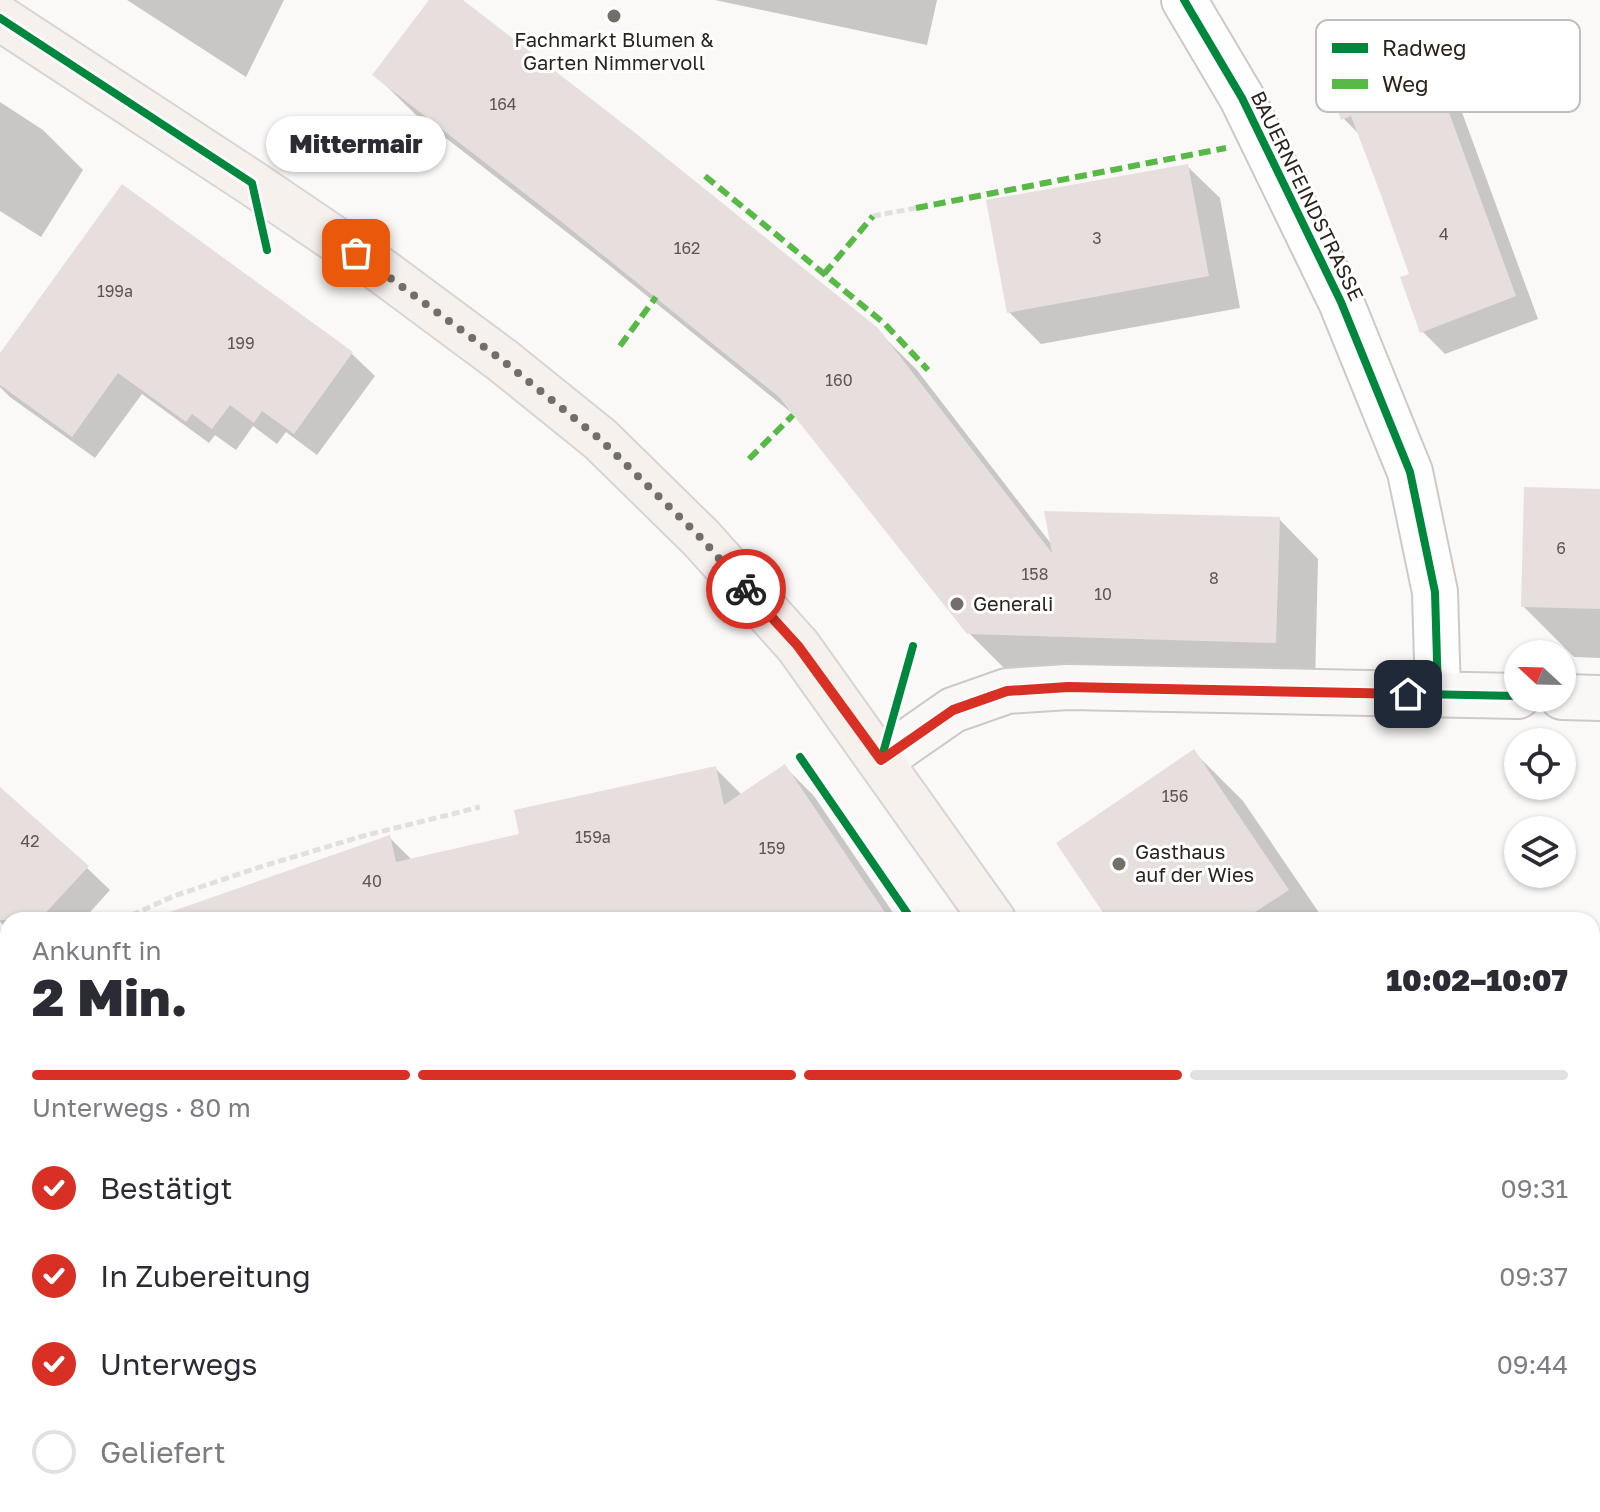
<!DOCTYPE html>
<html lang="de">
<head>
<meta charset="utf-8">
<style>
	body { margin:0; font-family:"Golos Text",sans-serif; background:#f7f7f7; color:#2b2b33; height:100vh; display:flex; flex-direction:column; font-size:30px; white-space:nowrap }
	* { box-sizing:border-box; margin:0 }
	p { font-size:26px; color:#7c7c81 }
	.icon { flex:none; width:44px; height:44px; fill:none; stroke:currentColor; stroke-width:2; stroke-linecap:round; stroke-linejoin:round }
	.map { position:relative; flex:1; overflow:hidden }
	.drawer { position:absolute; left:0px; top:912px; width:1600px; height:600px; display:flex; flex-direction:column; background:#fff; border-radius:24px 24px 0 0; box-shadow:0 2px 6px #0004 }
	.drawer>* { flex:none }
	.needle { width:52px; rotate:292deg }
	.controls { position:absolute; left:1504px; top:640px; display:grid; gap:16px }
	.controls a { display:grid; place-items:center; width:72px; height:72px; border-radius:50%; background:#fff; box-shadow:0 2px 6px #0004; font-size:40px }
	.pin { position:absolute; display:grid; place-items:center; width:68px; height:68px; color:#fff; margin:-34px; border-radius:16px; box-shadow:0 4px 12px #0006 }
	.courier { position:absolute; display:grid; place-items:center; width:80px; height:80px; margin:-40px; border:6px solid #d93025; border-radius:50%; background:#fff; color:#222; box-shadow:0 2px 10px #0007 }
	.bubble { position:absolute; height:56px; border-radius:28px; background:#fff; box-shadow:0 2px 6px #0004; font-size:26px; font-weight:800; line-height:56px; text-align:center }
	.head em { font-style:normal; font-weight:800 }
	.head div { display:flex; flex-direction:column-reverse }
	.head { display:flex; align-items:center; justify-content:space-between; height:136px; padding:0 32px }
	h1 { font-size:52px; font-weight:800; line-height:60px }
	.bar { display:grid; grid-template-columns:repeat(4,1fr); gap:12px 8px; align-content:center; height:96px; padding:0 32px }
	.bar i { height:10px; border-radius:6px; background:#e1e1e2 }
	.bar .active { background:#d93025 }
	.bar p { grid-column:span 4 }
	ol { padding:0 32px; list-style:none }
	li { display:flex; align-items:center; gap:24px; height:88px }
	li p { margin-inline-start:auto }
	li .icon { padding:8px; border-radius:50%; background:#d93025; color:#fff; stroke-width:4 }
	li:last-child { color:#7c7c81 }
	li i { width:44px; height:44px; border:4px solid #e1e1e2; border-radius:50% }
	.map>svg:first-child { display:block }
	.shadow { fill:#0003 }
	.building { fill:#e6dfdd }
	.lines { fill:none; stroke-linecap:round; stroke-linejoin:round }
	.street-casing { stroke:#cec9c5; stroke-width:48 }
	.secondary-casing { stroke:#cec9c5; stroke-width:48 }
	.primary-casing { stroke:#d7d5d3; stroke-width:48 }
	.path { stroke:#e2e0df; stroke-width:5; stroke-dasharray:8 4; stroke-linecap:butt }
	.street { stroke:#fefefe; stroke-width:44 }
	.secondary { stroke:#faf8f7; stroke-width:44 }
	.primary { stroke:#f7f1ee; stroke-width:44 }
	.quiet { stroke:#58b947; stroke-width:6; stroke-dasharray:12 6; stroke-linecap:butt }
	.cycleway-casing { stroke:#fff; stroke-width:13 }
	.cycleway { stroke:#00873e; stroke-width:8 }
	.done { stroke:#746e69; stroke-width:8; stroke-dasharray:0 14.4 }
	.route { stroke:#d93025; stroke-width:10 }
	.poi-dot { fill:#746e69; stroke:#fff; stroke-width:3 }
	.labels { text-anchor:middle; stroke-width:6; stroke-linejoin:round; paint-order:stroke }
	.number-label { font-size:16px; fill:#5e5550 }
	.poi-label { font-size:20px; fill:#2c231d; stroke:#fff; text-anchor:start }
	.street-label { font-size:20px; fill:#2c231d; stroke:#fff }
	.key { fill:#fff; stroke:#c0bdbb; stroke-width:2 }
	.key-label { font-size:22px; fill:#2c231d }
</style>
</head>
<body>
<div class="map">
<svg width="1600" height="1512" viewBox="0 0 1600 1512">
	<rect width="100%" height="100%" fill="#fbf9f7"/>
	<path class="shadow" d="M 127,0 L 284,0 L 246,77 Z
		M 432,0 L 460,0 L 876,329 L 917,370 L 1052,545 L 1279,519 L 1318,559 L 1315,682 L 1009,673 L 969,633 L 798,418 L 605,262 L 415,114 L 375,75 Z
		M 715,0 L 937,0 L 927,45 Z
		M 1419,35 L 1442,58 L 1538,319 L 1445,354 L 1422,331 L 1412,275 L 1361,136 L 1343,118 Z
		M 0,102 L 43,130 L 83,170 L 41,237 L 0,211 Z
		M 1187,166 L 1220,198 L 1240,308 L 1041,344 L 1009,312 Z
		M 122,187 L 352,354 L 375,376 L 317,455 L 286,432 L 277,444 L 253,426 L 236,450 L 215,435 L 209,443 L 142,394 L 95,458 L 10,397 L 0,387 L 0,356 Z
		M 1600,491 L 1600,658 L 1574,657 L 1523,606 Z
		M 1194,752 L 1243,801 L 1324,920 L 1110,920 Z
		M 785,767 L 814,796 L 898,920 L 154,920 L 389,837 L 412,860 L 522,835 L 715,768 L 742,795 Z
		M 0,819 L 87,868 L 110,890 L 83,920 L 8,920 L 8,929 L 0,922 Z
		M 1592,961 L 1600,961 L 1600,1074 L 1592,1075 Z
		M 1592,1401 L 1600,1412 L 1600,1512 L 1515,1512 L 1507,1504 L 1592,1504 Z
		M 460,1504 L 607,1504 L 601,1512 L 471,1512 Z"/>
	<path class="building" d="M 429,0 L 463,0 L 634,132 L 878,328 L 1052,553 L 1044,511 L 1280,517 L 1276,643 L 967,634 L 779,397 L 563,223 L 372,75 Z
		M 1420,33 L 1516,296 L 1420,333 L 1400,277 L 1409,274 L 1381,195 L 1351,116 L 1341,120 L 1323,69 Z
		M 1188,164 L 1209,276 L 1007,313 L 986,200 Z
		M 122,184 L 353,352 L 294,434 L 262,411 L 254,423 L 230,405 L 212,429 L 192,414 L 186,422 L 118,373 L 72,437 L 0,385 L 0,353 Z
		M 1524,487 L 1600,489 L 1600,609 L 1521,607 Z
		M 1194,749 L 1289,890 L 1243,920 L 1108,920 L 1056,843 Z
		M 785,764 L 890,920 L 171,920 L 170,912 L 390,835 L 396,862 L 519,834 L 514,810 L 716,766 L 724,805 Z
		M 0,787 L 89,866 L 39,920 L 0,920 Z"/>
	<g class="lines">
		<g class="street-casing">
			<path id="street" d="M 1184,0 L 1242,98 L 1341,302 L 1410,472 L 1435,592 L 1438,694
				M 0,1085 L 8,1110 L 5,1192 L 0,1212
				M 0,1310 L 8,1315
				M 0,1425 L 8,1409
				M 330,1504 L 342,1512"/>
		</g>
		<g class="secondary-casing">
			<path id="secondary" d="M 1562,697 L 1600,698
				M 881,760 L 953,710 L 1007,691 L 1068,687 L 1518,696"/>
		</g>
		<g class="primary-casing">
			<path id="primary" d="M 0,18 L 252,183 L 382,271 L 502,360 L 600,439 L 701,538 L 798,646 L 993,920
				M 1406,1504 L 1411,1512"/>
		</g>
		<path class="path" d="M 873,216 L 916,208
			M 121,920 L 174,896 L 260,867 L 363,836 L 480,807
			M 1592,1406 L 1600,1417"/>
		<use href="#street" class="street"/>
		<use href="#secondary" class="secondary"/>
		<use href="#primary" class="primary"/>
		<path class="quiet" d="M 705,176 L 885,324 L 928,370
			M 916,208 L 1226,148
			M 824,274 L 873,216
			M 620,346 L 656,297
			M 749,459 L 793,415
			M 1101,1504 L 1102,1512
			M 1225,1512 L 1226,1504"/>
		<g class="cycleway-casing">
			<path id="cycleway" d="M 1184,0 L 1242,98 L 1341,302 L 1410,472 L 1435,592 L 1438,694
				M 0,18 L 252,183 L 267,250
				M 800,757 L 912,920
				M 881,760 L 953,710 L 1007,691 L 1068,687 L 1518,696
				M 881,760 L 913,646"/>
		</g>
		<use href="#cycleway" class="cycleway"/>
	</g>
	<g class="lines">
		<path class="done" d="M 356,253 L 502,360 L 600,439 L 701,538 L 746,589"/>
		<path class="route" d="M 746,589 L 798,646 L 881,760 L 953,710 L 1007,691 L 1068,687 L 1408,694"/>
	</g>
	<g class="poi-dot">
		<circle cx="614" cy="16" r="8"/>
		<circle cx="957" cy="604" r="8"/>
		<circle cx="1119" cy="864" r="8"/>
	</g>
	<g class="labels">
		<g class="number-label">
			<text x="503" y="110">164</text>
			<text x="1444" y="240">4</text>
			<text x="1097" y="244">3</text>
			<text x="687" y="254">162</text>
			<text x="115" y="297">199a</text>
			<text x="241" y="349">199</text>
			<text x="839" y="386">160</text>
			<text x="1561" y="554">6</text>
			<text x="1035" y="580">158</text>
			<text x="1214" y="584">8</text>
			<text x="1103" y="600">10</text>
			<text x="1175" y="802">156</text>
			<text x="593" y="843">159a</text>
			<text x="30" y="847">42</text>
			<text x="772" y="854">159</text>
			<text x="372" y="887">40</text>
		</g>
		<g class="poi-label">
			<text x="614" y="47" text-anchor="middle">Fachmarkt Blumen &amp;<tspan x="614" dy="23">Garten Nimmervoll</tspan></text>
			<text x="973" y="611">Generali</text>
			<text x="1135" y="859">Gasthaus<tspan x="1135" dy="23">auf der Wies</tspan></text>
		</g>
		<g class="street-label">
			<text transform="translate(1307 196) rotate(64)" y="7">BAUERNFEINDSTRASSE</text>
		</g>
	</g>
	<rect x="1316" y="20" width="264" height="92" rx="12" class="key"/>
	<rect x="1332" y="43" width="36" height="10" fill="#00873e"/>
	<rect x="1332" y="79" width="36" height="10" fill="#58b947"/>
	<g class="key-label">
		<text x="1382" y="56">Radweg</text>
		<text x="1382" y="92">Weg</text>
	</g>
</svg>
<div class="controls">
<a><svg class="needle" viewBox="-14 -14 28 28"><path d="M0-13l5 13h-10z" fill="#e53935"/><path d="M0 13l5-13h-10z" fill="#7c7c81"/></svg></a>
<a><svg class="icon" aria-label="locate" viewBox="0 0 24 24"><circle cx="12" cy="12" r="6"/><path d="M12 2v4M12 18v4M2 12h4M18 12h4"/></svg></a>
<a><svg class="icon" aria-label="layers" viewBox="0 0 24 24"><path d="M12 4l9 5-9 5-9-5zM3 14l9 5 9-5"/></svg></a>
</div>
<div class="pin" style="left:356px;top:253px;background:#ea580c"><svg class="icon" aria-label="bag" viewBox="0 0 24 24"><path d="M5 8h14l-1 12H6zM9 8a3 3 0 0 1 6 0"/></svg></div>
<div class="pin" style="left:1408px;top:694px;background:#1f2937"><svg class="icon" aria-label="home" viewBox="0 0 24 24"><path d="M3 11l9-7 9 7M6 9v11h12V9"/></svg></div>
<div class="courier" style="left:746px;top:589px"><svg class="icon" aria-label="bike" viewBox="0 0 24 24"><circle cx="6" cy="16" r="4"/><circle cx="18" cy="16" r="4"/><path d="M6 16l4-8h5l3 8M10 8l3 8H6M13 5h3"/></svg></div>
<div class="bubble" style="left:266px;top:116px;width:180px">Mittermair</div>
<section class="drawer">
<div class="head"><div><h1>2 Min.</h1><p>Ankunft in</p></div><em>10:02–10:07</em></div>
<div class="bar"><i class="active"></i><i class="active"></i><i class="active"></i><i></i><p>Unterwegs · 80 m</p></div>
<ol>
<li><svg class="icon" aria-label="check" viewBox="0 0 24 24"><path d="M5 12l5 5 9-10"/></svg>Bestätigt<p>09:31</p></li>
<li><svg class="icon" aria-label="check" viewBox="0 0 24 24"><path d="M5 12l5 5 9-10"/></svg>In Zubereitung<p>09:37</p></li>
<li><svg class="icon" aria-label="check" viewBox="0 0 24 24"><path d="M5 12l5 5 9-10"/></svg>Unterwegs<p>09:44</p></li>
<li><i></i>Geliefert</li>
</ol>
</section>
</div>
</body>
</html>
